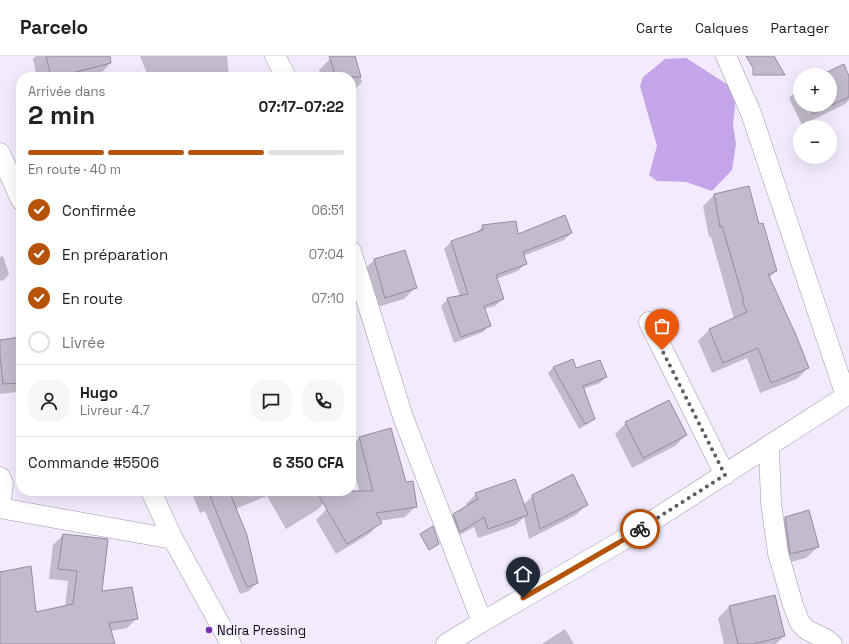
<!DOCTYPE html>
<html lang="fr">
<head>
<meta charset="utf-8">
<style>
	body { margin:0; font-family:"Space Grotesk",sans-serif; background:#f6f6f6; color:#202124; height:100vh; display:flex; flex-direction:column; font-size:15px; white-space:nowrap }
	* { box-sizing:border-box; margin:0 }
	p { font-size:13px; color:#757577 }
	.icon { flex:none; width:22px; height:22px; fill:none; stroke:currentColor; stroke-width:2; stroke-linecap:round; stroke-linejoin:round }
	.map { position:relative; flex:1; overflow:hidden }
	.side { position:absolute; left:16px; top:16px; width:340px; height:424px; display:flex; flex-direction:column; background:#fff; border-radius:16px; box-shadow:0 4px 16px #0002 }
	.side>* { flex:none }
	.buttons { position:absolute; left:793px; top:12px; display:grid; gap:8px }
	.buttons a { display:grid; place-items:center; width:44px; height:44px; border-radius:50%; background:#fff; box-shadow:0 4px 16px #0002; font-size:20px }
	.pin { position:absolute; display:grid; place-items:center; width:34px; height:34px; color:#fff; margin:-41px -17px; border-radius:50% 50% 50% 0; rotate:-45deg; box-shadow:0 0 4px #0007 }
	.pin .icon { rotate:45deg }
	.courier { position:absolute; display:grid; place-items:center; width:40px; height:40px; margin:-20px; border:3px solid #b45309; border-radius:50%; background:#fff; color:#222; box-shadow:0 1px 5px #0007 }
	.summary em { font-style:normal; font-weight:700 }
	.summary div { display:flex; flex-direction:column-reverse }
	.summary { display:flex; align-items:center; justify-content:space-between; height:68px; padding:0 12px }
	h1 { font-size:26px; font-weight:700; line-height:30px }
	.bar { display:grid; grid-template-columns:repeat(4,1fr); gap:6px 4px; align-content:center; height:48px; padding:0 12px }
	.bar i { height:5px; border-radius:3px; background:#e0e0e0 }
	.bar .selected { background:#b45309 }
	.bar p { grid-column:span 4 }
	.line { display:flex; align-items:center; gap:10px; padding:0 12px; border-top:1px solid #e0e0e0 }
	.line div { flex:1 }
	.round { display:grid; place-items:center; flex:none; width:42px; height:42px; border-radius:16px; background:#f6f6f6 }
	ol { padding:0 12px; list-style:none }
	li { display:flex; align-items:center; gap:12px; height:44px }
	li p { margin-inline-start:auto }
	li .icon { padding:4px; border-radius:50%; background:#b45309; color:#fff; stroke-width:4 }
	li:last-child { color:#757577 }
	li i { width:22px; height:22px; border:2px solid #e0e0e0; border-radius:50% }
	header { display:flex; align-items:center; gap:24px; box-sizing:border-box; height:56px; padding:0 20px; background:#fff; border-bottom:1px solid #e0e0e0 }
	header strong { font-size:19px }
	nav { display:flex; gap:22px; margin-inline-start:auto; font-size:14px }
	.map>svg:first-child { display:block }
	.water { fill:#c5a5e9 }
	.shadow { fill:#0003 }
	.building { fill:#c3bace; stroke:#958d9f }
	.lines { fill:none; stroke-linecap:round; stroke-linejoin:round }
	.street-casing { stroke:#9e96a9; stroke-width:21 }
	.street { stroke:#fff; stroke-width:20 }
	.done { stroke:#5f5a66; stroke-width:4; stroke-dasharray:0 7.2 }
	.route { stroke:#b45309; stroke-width:5 }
	.poi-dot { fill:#7332a7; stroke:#f3eafe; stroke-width:1.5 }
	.labels { text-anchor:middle; stroke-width:3.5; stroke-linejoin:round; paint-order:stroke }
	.poi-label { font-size:13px; fill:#100d14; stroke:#f3eafe; text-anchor:start }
</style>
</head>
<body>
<header>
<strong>Parcelo</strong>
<nav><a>Carte</a><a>Calques</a><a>Partager</a></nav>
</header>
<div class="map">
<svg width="849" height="588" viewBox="0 0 849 588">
	<rect width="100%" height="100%" fill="#f3eafe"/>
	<path class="water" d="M 686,2 L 733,32 L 736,41 L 733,69 L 736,88 L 732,114 L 712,135 L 686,126 L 657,125 L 649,119 L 657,90 L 640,30 L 643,21 L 665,3 Z"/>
	<path class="shadow" d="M 36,0 L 109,0 L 108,10 L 97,21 L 37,21 L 33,3 Z
		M 140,0 L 227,0 L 229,21 L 147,21 L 148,20 Z
		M 340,0 L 354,0 L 362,26 L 351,37 L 351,21 L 321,21 L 319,14 L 330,3 Z
		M 843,10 L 849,22 L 849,44 L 845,48 L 802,69 L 789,42 L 800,31 L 800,49 L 830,49 L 830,19 L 824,19 Z
		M 714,139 L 759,169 L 776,215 L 769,222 L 808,312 L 797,323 L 760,337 L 747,302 L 712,317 L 698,285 L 709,274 L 734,263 L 711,181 L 709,181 L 703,150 Z
		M 483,170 L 517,179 L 571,177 L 564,184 L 523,200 L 525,208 L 518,215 L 496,223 L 503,243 L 495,250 L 484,253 L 490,269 L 483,276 L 454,287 L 441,250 L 448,243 L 460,240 L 444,193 L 451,186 L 475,178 Z
		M 404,195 L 415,232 L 404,243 L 374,252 L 363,215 L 374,204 Z
		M 3,200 L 9,218 L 4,224 L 0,225 L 0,201 Z
		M 21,282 L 21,366 L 17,336 L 0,338 L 0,285 Z
		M 572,305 L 576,313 L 606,321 L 600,327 L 583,333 L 594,363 L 588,368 L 579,373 L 548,317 L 553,312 Z
		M 351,345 L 356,358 L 351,363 Z
		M 626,367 L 686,379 L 675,390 L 632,412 L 615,378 Z
		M 391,373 L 405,427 L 416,450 L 405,461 L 379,465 L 380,467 L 369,478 L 336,498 L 316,464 L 327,453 L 359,434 L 351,404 L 351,390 L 359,382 Z
		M 191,435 L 321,435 L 325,446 L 317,454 L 286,473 L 267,440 L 235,453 L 257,527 L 249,535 L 240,538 L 205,455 L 200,457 Z
		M 476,438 L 523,449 L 533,440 L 587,448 L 576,459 L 529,483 L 524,461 L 516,469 L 478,482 L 474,471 L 449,485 L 443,469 L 453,459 L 467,451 L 466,448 Z
		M 808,455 L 818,491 L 806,502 L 779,509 L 774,473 L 785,462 Z
		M 63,479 L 100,536 L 137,562 L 127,572 L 110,575 L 114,588 L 0,588 L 0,517 L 35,557 L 65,551 L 68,525 L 49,523 L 53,489 Z
		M 774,540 L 784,580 L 776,588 L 724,588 L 718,562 L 729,551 Z
		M 565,573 L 574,588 L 542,588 Z"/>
	<path class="building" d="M 46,0 L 110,0 L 111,7 L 56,21 L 51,21 Z
		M 329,0 L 355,0 L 361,21 L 336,21 Z
		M 746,0 L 774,0 L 785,19 L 753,19 L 753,12 Z
		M 844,8 L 849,20 L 849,41 L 813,58 L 809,49 L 830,49 L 830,19 L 821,19 Z
		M 749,130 L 759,168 L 763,167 L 777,215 L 768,218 L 796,279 L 809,312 L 771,327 L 758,292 L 723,307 L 709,273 L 747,256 L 742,245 L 744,245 L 722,170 L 720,171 L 714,138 Z
		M 565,159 L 572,177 L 523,196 L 527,208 L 496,219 L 504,243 L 484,250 L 491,270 L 461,281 L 447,242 L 468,238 L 451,185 L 483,174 L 482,169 L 516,165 L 518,178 Z
		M 405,194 L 417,232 L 385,242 L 374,203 Z
		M 21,281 L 21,327 L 3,328 L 0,299 L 0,284 Z
		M 573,303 L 576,312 L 600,304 L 607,321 L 583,330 L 595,363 L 585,368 L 553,311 Z
		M 669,344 L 687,379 L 643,402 L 625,366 Z
		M 391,372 L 406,426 L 413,425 L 417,451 L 376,457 L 382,467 L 347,488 L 316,435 L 373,435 L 359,381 Z
		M 573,418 L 588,449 L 540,473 L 532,439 Z
		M 515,423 L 528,459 L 488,473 L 484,461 L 460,476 L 453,458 L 478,443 L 475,437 Z
		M 208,435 L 229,435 L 247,479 L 258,527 L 247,531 Z
		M 809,454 L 819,491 L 790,498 L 785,461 Z
		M 433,470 L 439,488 L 429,494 L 420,478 Z
		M 63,478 L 108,483 L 102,535 L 132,531 L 138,563 L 109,567 L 115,588 L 0,588 L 0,516 L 31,510 L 36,556 L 73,548 L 77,515 L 58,513 Z
		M 775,539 L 785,580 L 754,588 L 738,588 L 729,550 Z"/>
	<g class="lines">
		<g class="street-casing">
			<path id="street" d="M 275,0 L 286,21
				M 726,0 L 751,57 L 846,340
				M 0,97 L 21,144
				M 351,195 L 403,361 L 482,566
				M 649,266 L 725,419
				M 769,390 L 771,447 L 778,497 L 793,549 L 800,567 L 807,574 L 824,582 L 832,588
				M 0,421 L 3,427 L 0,452
				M 151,435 L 173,483 L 231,588
				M 0,452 L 173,483
				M 446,588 L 482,566 L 618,487 L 849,338"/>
		</g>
		<use href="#street" class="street"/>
	</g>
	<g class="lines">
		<path class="done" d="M 640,473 L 725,419 L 662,294"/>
		<path class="route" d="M 523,542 L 618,487 L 640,473"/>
	</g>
	<circle class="poi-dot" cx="209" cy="574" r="4"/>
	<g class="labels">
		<g class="poi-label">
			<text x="217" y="579">Ndira Pressing</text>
		</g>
	</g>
</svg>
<div class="buttons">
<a>+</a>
<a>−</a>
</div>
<div class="pin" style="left:662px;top:294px;background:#ea580c"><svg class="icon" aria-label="bag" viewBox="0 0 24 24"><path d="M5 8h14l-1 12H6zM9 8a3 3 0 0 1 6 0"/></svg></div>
<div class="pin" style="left:523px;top:542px;background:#1f2937"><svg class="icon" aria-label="home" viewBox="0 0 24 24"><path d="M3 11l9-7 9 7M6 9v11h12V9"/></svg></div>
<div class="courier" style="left:640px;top:473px"><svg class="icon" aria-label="bike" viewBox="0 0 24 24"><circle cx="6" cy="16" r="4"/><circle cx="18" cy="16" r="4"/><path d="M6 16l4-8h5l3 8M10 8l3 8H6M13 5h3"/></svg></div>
<section class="side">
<div class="summary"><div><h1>2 min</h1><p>Arrivée dans</p></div><em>07:17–07:22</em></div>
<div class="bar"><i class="selected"></i><i class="selected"></i><i class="selected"></i><i></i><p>En route · 40 m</p></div>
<ol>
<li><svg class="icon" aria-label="check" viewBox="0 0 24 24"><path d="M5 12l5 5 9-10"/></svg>Confirmée<p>06:51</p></li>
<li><svg class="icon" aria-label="check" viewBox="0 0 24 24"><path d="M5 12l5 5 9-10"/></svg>En préparation<p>07:04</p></li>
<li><svg class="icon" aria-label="check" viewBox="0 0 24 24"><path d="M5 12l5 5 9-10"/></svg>En route<p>07:10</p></li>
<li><i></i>Livrée</li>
</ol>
<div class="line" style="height:72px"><a class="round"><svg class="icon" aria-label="person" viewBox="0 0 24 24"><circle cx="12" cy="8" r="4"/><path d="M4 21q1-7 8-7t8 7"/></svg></a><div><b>Hugo</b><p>Livreur · 4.7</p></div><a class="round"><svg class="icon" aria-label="chat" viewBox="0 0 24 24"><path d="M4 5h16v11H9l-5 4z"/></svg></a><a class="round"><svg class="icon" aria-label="phone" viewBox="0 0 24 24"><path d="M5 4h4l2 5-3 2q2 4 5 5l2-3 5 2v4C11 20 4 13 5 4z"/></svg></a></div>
<div class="line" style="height:52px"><div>Commande #5506</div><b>6 350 CFA</b></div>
</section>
</div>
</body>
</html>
